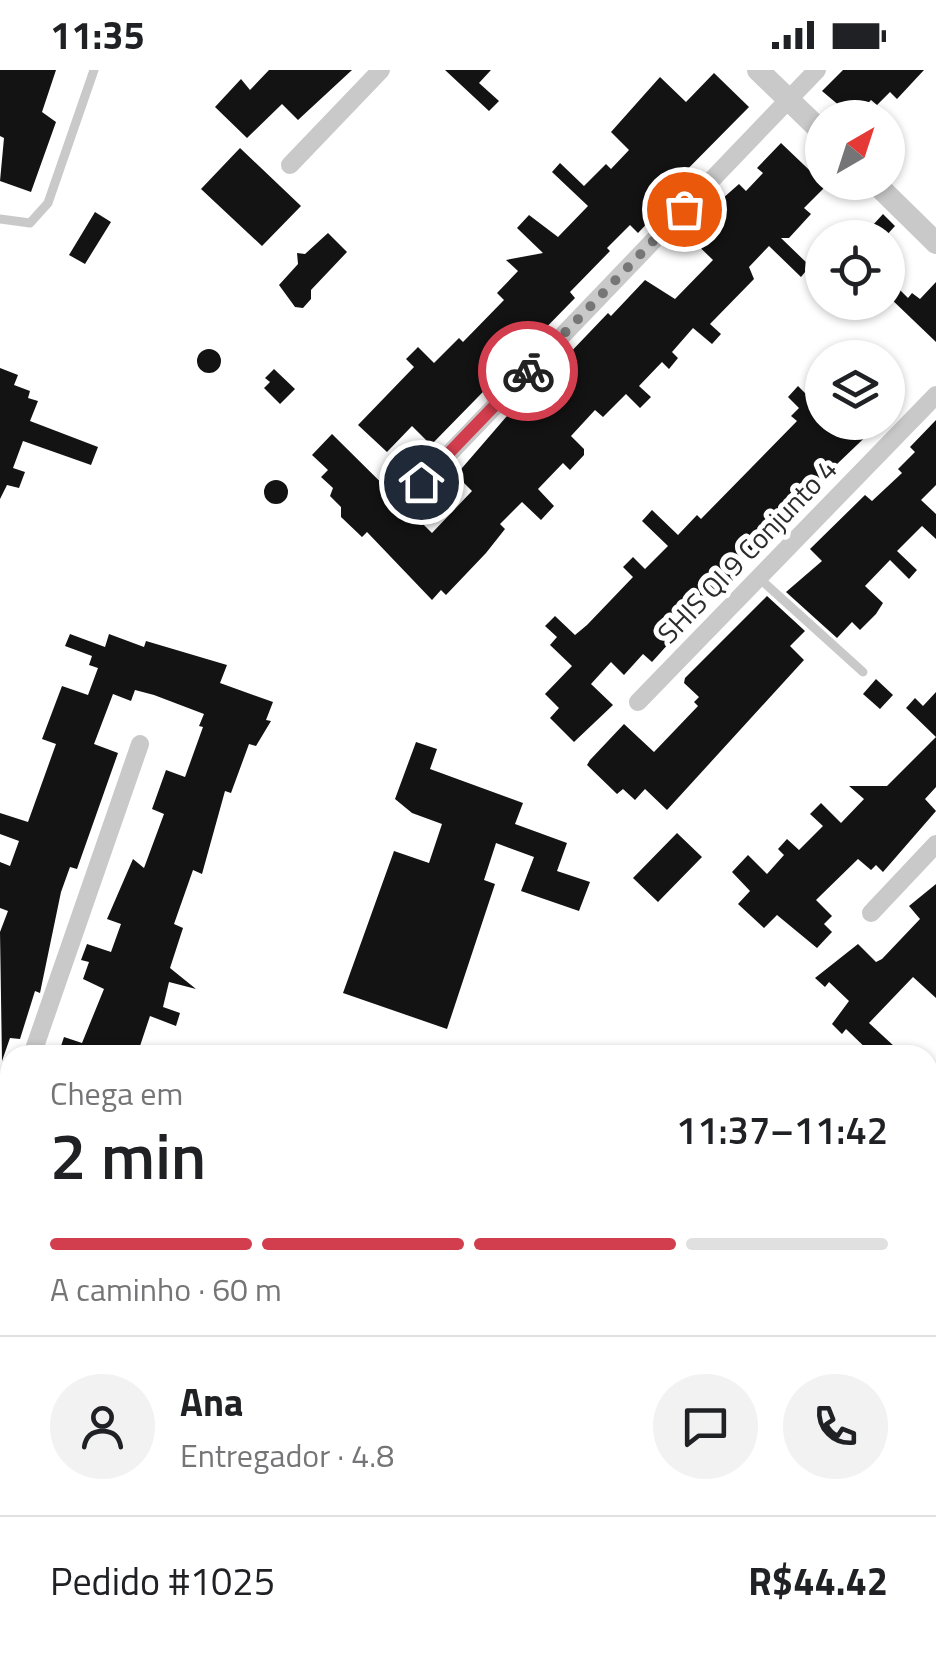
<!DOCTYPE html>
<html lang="pt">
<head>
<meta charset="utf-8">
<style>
	body { margin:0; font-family:"Titillium Web",sans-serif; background:#f2f2f2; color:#202124; height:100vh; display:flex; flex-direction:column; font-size:38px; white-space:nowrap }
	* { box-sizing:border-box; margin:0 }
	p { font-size:32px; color:#757577 }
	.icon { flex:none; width:55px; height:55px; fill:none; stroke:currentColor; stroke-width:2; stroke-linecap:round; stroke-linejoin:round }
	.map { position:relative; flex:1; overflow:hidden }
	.drawer { position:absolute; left:0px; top:975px; width:938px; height:622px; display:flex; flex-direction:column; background:#fff; border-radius:30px 30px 0 0; box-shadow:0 2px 8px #0004 }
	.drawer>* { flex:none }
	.needle { width:65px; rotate:39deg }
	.tools { position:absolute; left:805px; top:30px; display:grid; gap:20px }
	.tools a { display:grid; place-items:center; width:100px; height:100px; border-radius:50%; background:#fff; box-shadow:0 2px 8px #0004; font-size:50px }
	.pin { position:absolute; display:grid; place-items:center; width:85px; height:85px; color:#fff; margin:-42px; border:5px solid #fff; border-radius:50%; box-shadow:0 2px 10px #0007 }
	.courier { position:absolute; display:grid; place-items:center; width:100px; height:100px; margin:-50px; border:8px solid #d33e4e; border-radius:50%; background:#fff; color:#222; box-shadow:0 2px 12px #0007 }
	.head em { font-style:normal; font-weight:600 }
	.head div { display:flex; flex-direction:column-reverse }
	.head { display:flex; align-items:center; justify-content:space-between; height:170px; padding:0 50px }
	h1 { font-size:65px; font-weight:600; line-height:75px }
	.bar { display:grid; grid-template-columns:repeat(4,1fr); gap:15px 10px; align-content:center; height:120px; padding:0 50px }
	.bar i { height:12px; border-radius:8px; background:#e0e0e0 }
	.bar .on { background:#d33e4e }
	.bar p { grid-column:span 4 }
	.line { display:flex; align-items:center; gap:25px; padding:0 50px; border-top:2px solid #e0e0e0 }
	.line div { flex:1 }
	.round { display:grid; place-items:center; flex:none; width:105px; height:105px; border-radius:52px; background:#f2f2f2 }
	.status { display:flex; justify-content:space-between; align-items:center; height:70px; padding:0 50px; background:#fff; direction:ltr }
	.status svg { height:28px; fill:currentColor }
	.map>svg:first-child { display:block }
	.green { fill:#e2e8da }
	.building { fill:#131313 }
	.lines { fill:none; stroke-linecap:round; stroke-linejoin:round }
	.service { stroke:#c9c9c9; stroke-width:9 }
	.minor { stroke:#c9c9c9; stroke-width:18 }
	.tertiary { stroke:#c9c9c9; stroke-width:22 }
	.done { stroke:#767676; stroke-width:10; stroke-dasharray:0 18 }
	.route { stroke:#d33e4e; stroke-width:12 }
	.labels { text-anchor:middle; stroke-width:10; stroke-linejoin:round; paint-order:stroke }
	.street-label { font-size:28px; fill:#2c2c2c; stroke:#fff }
</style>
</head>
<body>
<div class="status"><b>11:35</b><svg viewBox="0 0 49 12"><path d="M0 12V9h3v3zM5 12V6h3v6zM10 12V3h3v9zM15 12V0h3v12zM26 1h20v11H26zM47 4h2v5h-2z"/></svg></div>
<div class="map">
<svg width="936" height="1597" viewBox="0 0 936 1597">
	<rect width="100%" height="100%" fill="#fff"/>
	<path class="green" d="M 936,1433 L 936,1597 L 651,1597 L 649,1588 L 928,1588 L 928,1435 Z
		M 474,1588 L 620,1588 L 621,1597 L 476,1597 Z"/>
	<path class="building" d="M 0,0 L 56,0 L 42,42 L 56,52 L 31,122 L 0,111 L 4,68 L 0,66 Z
		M 269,0 L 352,0 L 298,50 L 282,34 L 247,68 L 215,37 L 241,9 L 250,20 Z
		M 445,0 L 491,0 L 479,13 L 499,31 L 489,41 Z
		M 843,0 L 924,0 L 897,29 L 890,22 L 877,35 L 871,30 L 854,48 L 822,21 Z
		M 714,3 L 749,37 L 662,125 L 666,129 L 657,143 L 638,163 L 630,155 L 607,178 L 610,181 L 570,222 L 575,228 L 431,375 L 412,356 L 387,382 L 358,355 L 414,297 L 406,289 L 418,277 L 434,293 L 459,268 L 463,272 L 504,230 L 497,223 L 518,201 L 506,190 L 543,183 L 517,158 L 529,145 L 558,167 L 588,136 L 552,102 L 560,93 L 584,116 L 606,94 L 611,99 L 629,80 L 611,62 L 660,7 L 686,32 Z
		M 781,73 L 826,116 L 804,138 L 811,144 L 789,168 L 781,168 L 810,196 L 801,207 L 769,176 L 749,197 L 754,209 L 710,254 L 721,264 L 712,274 L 693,258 L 672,282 L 678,288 L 669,299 L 662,292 L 639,316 L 651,327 L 640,338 L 626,324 L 603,347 L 595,340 L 571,366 L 584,379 L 584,385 L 570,400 L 563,393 L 538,419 L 554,436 L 541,450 L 522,432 L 500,454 L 505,459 L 486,483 L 446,525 L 441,520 L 432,530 L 367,462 L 362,467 L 341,447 L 341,437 L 330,426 L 333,418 L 321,407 L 328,400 L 312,385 L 332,364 L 432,463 L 472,421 L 456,405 L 514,338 L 521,345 L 552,313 L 570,293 L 565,288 L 608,243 L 611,246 L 645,210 L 675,229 L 713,190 L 686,164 L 688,159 L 739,114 L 746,121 L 763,103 L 757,98 Z
		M 240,78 L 301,136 L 262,176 L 201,119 Z
		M 95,142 L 111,152 L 85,194 L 69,185 Z
		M 883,144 L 895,156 L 884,168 L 861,168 Z
		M 328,163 L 347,182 L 311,220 L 311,229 L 303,238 L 295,237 L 279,215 L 298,194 L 297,183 L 305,184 Z
		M 888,208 L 908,228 L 912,223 L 920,229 L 936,212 L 936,272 L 888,226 Z
		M197 291a12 12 0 1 1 24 0a12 12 0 1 1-24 0Z
		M 0,298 L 18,305 L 14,315 L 30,321 L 28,328 L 38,331 L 30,351 L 98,377 L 91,395 L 23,371 L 13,398 L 25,402 L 19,418 L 7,415 L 0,429 Z
		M 274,299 L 295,319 L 280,334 L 264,318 L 270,312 L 265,308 Z
		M 822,308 L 822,352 L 881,352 L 812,418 L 784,454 L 779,450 L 760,469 L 737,500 L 740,503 L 720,524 L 717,520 L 652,592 L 643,584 L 624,605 L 611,592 L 591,614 L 613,635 L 574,672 L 550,648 L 559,638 L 545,624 L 572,596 L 550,575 L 557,567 L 545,556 L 555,546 L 575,565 L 587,555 L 633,507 L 623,497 L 633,487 L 645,499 L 668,476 L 642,451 L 652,440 L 678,465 L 697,445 L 701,449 L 797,351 L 791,346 L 799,338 L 788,327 L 798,316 L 807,325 Z
		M 936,350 L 936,415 L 921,430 L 936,444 L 936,469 L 922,456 L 897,481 L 917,500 L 909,509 L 890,490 L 865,516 L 883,533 L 876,544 L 860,560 L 852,552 L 837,568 L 786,522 L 822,491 L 810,479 L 865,425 L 872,431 L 902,403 L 898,399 L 915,382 L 910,377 Z
		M264 422a12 12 0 1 1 24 0a12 12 0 1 1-24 0Z
		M 767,526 L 805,561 L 790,576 L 804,590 L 667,740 L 645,719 L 635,730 L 623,719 L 617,724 L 587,695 L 590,690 L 624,654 L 654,682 L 698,636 L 694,632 L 699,627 L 684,613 L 685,608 Z
		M 70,564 L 105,577 L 109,564 L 144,577 L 146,571 L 227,595 L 220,613 L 273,632 L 266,650 L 271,651 L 256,676 L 249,674 L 231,723 L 225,721 L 202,804 L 193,800 L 174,854 L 183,858 L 170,898 L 196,919 L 169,912 L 163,937 L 180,943 L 176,956 L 150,946 L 137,985 L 58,985 L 64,967 L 82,973 L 104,919 L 83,909 L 89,892 L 81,890 L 87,874 L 111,882 L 121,854 L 107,849 L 133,789 L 144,798 L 164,744 L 152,739 L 166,700 L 185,707 L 203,657 L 199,656 L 204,644 L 154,625 L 135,620 L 131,631 L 113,624 L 94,674 L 118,683 L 77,799 L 70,797 L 61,822 L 40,923 L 35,921 L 20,969 L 10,968 L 2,991 L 0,862 L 8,841 L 0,838 L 0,792 L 10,796 L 19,771 L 0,764 L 0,743 L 28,752 L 56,674 L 42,669 L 62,616 L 88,625 L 98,598 L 89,595 L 92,586 L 65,576 Z
		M 876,609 L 893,625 L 880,639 L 863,624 Z
		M 936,622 L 936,667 L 906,638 L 915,628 L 923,636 Z
		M 936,667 L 936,717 L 925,729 L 936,741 L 883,802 L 876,795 L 871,800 L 858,789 L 816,830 L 832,846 L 824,854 L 832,862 L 817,878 L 777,845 L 764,858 L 738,834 L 750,821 L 732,802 L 748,785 L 767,804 L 784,785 L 778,779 L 787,769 L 799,780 L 823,756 L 810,744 L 821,733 L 841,753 L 864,729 L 849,716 L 887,716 Z
		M 416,672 L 437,679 L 430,699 L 523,733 L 515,754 L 567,773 L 557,801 L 590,812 L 579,841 L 521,821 L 534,787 L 496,773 L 484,810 L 495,814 L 447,959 L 343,923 L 394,781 L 429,793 L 442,754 L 412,743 L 395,729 Z
		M 677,763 L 702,787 L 658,832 L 633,808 Z
		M 936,814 L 936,928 L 913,907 L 869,953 L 895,977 L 887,985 L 873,985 L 846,959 L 842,964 L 832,954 L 849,931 L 829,912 L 825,917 L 815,908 L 858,874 L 876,892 L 882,889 L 920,849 L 909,836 Z"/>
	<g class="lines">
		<path class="service" d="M 0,149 L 30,153 L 48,133 L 94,0
			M 759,508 L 863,602
			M 683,1588 L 686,1597"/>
		<path class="minor" d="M 290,95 L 381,0
			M 421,413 L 817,0
			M 638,632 L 936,325
			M 871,843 L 936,774
			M 32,985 L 140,674
			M 0,1076 L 10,1047
			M 264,1588 L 266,1597"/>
		<path class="tertiary" d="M 758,0 L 822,62
			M 874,112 L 936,173
			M 0,1284 L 10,1287
			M 928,1353 L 936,1350
			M 928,1428 L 936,1426
			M 642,1588 L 643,1597"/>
	</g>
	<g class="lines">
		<path class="done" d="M 528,301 L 684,139"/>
		<path class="route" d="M 421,412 L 528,301"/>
	</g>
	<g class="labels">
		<g class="street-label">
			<text transform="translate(747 481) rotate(-46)" y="10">SHIS QI 9 Conjunto 4</text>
		</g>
	</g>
</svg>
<div class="tools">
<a><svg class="needle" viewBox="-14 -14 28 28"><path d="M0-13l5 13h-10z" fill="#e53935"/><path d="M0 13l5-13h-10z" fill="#757577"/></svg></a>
<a><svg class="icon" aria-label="locate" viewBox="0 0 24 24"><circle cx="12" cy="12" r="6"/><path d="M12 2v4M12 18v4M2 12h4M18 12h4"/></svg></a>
<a><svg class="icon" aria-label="layers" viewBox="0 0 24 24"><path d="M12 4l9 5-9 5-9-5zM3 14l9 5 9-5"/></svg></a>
</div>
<div class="pin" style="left:684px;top:139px;background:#ea580c"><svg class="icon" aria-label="bag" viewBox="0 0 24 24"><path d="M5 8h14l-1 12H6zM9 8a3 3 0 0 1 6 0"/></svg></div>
<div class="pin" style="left:421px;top:412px;background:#1f2937"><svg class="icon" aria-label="home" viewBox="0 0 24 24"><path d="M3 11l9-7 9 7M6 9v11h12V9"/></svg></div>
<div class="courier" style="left:528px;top:301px"><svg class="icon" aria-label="bike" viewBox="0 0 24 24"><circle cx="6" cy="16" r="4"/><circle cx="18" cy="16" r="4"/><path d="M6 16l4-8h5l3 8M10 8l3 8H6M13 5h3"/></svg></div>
<section class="drawer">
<div class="head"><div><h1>2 min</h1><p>Chega em</p></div><em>11:37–11:42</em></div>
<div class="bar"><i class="on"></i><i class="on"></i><i class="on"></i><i></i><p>A caminho · 60 m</p></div>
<div class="line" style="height:180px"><a class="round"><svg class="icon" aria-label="person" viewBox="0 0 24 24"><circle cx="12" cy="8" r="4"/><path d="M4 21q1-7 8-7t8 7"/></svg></a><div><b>Ana</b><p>Entregador · 4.8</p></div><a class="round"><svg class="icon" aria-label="chat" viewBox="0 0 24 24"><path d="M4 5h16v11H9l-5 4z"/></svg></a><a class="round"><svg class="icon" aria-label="phone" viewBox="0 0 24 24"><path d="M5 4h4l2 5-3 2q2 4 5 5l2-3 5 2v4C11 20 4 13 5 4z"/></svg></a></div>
<div class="line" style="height:130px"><div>Pedido #1025</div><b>R$44.42</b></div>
</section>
</div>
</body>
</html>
